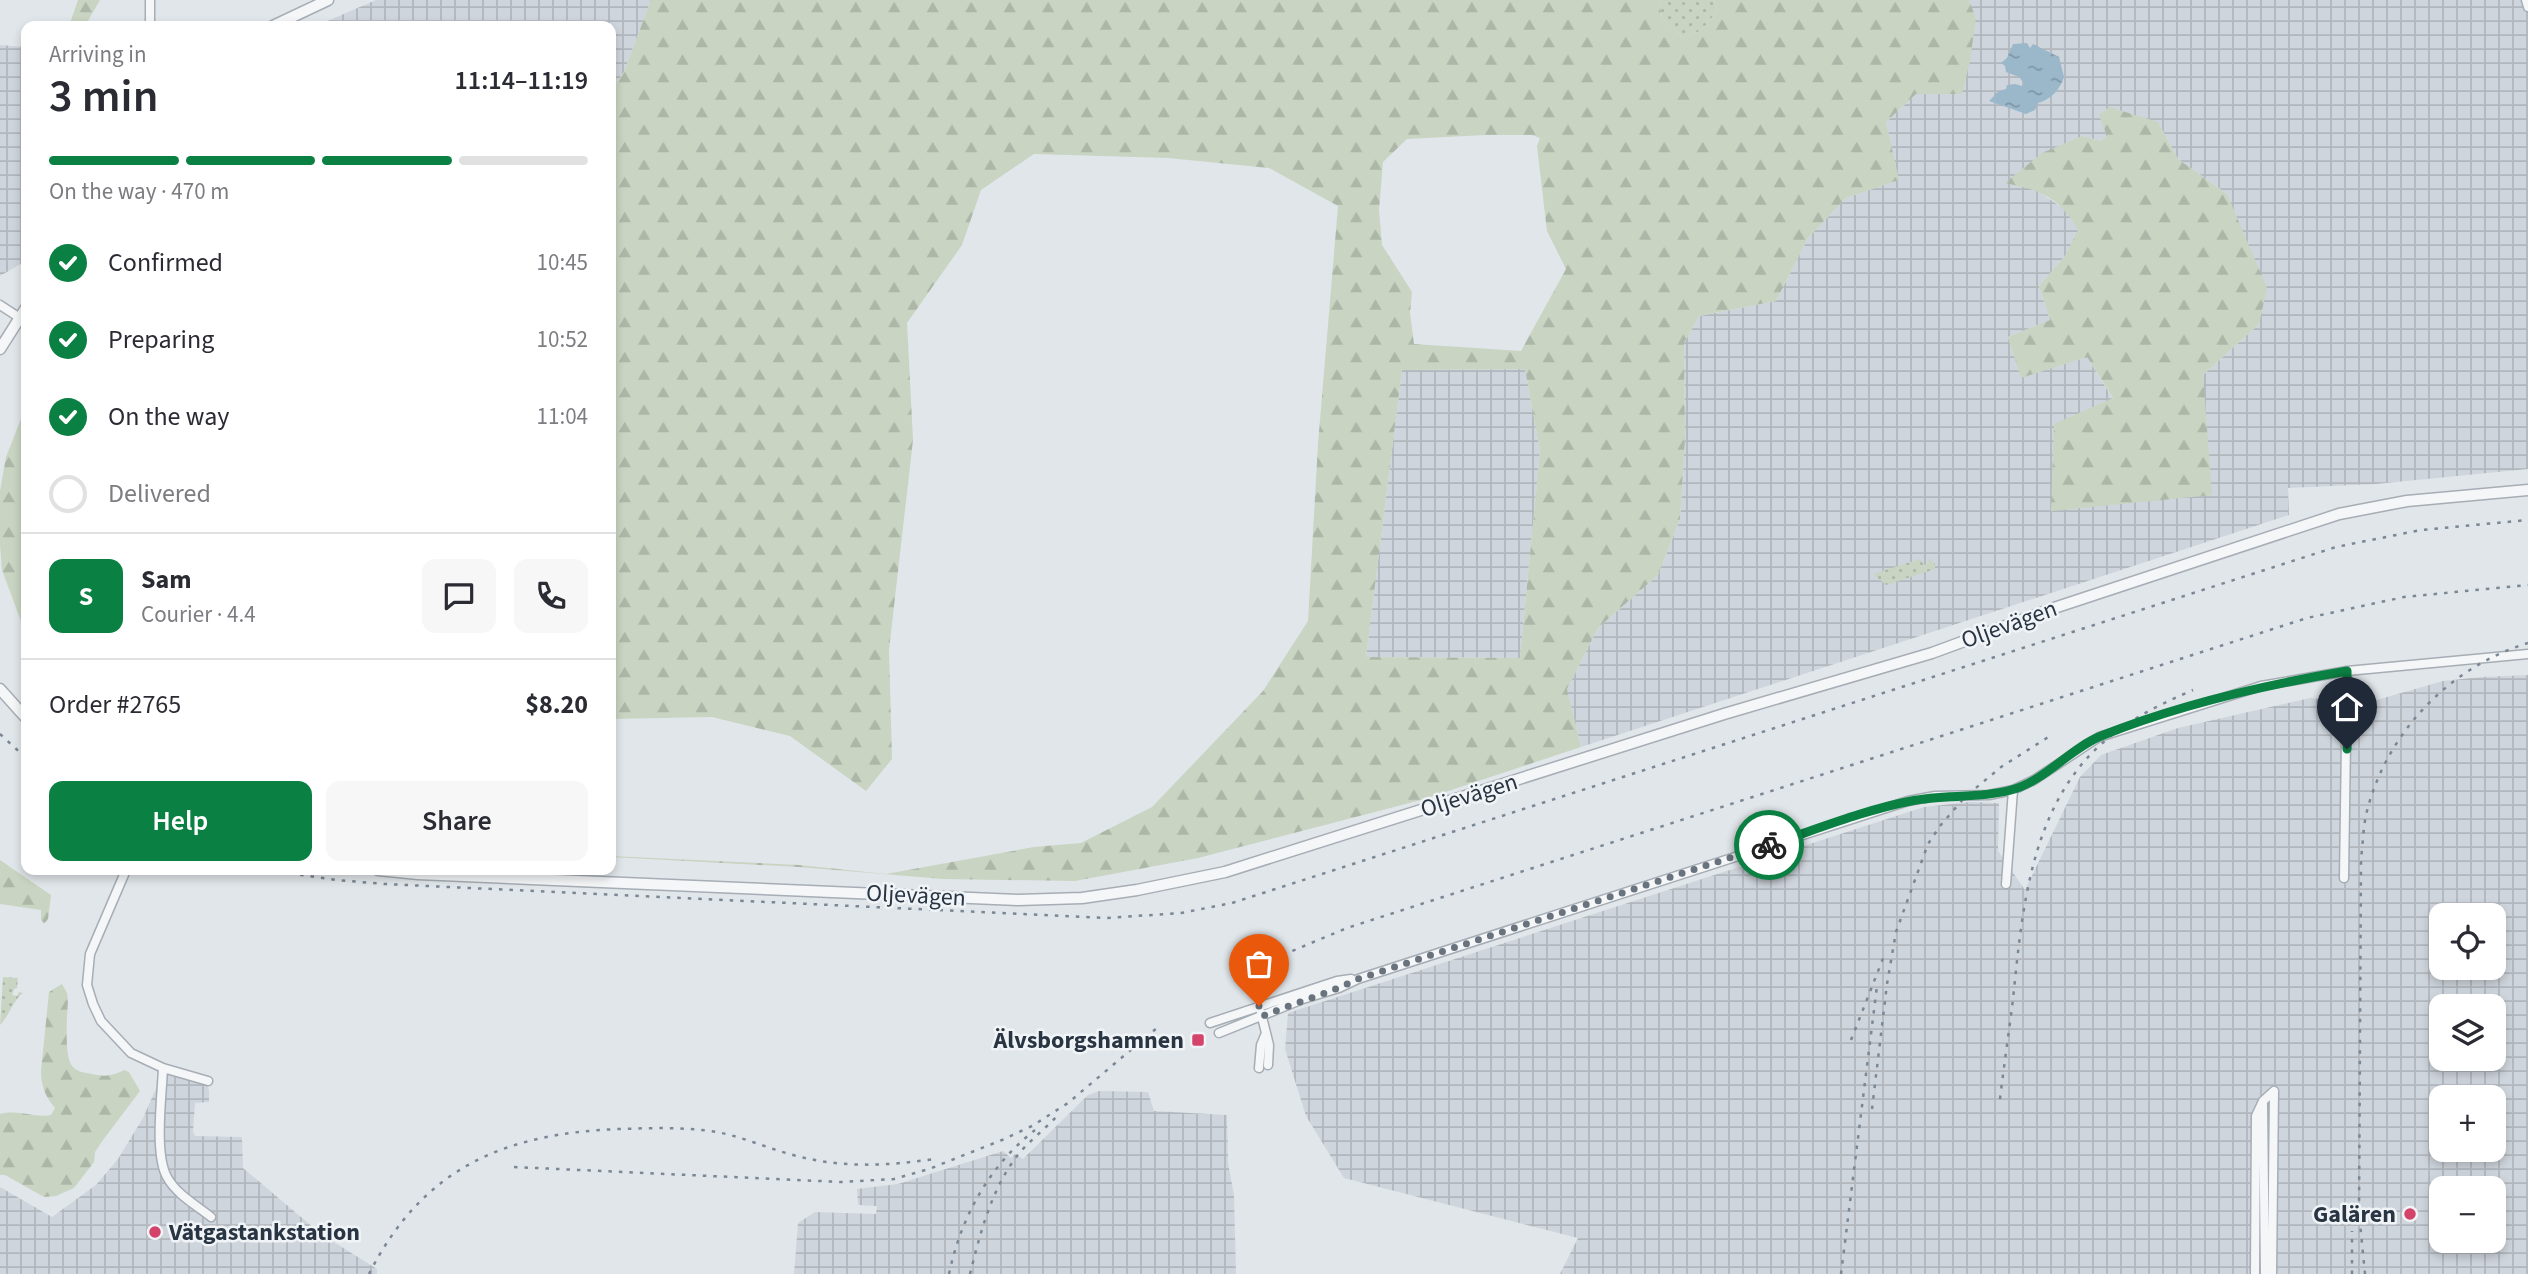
<!DOCTYPE html>
<html lang="en">
<head>
<meta charset="utf-8">
<style>
	body { margin:0; font-family:"Source Sans 3",sans-serif; background:#f7f7f7; color:#2b2b33; height:100vh; display:flex; flex-direction:column; font-size:26px; white-space:nowrap }
	* { box-sizing:border-box; margin:0 }
	p { font-size:23px; color:#7c7c81 }
	.icon { flex:none; width:38px; height:38px; fill:none; stroke:currentColor; stroke-width:2; stroke-linecap:round; stroke-linejoin:round }
	.map { position:relative; flex:1; overflow:hidden }
	.drawer { position:absolute; left:21px; top:21px; width:595px; height:854px; display:flex; flex-direction:column; background:#fff; border-radius:14px; box-shadow:0 4px 10px #0003 }
	.drawer>* { flex:none }
	.controls { position:absolute; left:2429px; top:903px; display:grid; gap:14px }
	.controls a { display:grid; place-items:center; width:77px; height:77px; border-radius:14px; background:#fff; box-shadow:0 4px 10px #0003; font-size:35px }
	.pin { position:absolute; display:grid; place-items:center; width:60px; height:60px; color:#fff; margin:-72px -30px; border-radius:50% 50% 50% 0; rotate:-45deg; box-shadow:0 0 7px #0007 }
	.pin .icon { rotate:45deg }
	.courier { position:absolute; display:grid; place-items:center; width:70px; height:70px; margin:-35px; border:5px solid #0b8043; border-radius:50%; background:#fff; color:#222; box-shadow:0 2px 9px #0007 }
	.overview em { font-style:normal; font-weight:600 }
	.overview div { display:flex; flex-direction:column-reverse }
	.overview { display:flex; align-items:center; justify-content:space-between; height:119px; padding:0 28px }
	h1 { font-size:46px; font-weight:600; line-height:52px }
	.bar { display:grid; grid-template-columns:repeat(4,1fr); gap:10px 7px; align-content:center; height:84px; padding:0 28px }
	.bar i { height:9px; border-radius:5px; background:#e1e1e2 }
	.bar .active { background:#0b8043 }
	.bar p { grid-column:span 4 }
	.line { display:flex; align-items:center; gap:18px; padding:0 28px; border-top:2px solid #e1e1e2 }
	.line div { flex:1 }
	.round { display:grid; place-items:center; flex:none; width:74px; height:74px; border-radius:14px; background:#f7f7f7 }
	ol { padding:0 28px; list-style:none }
	li { display:flex; align-items:center; gap:21px; height:77px }
	li p { margin-inline-start:auto }
	li .icon { padding:7px; border-radius:50%; background:#0b8043; color:#fff; stroke-width:4 }
	li:last-child { color:#7c7c81 }
	li i { width:38px; height:38px; border:4px solid #e1e1e2; border-radius:50% }
	.button { display:flex; gap:14px; margin-top:auto; padding:14px 28px }
	.button a { flex:1; height:80px; border-radius:14px; background:#0b8043; color:#fff; font-size:28px; font-weight:600; line-height:80px; text-align:center }
	.button a+a { background:#f7f7f7; color:#2b2b33 }
	.map>svg:first-child { display:block }
	.industrial { fill:url(#industrial-grid); fill-rule:evenodd }
	.grass { fill:url(#grass-dots) }
	.forest { fill:url(#forest-firs); fill-rule:evenodd }
	.water { fill:url(#water-ripples) }
	.lines { fill:none; stroke-linecap:round; stroke-linejoin:round }
	.minor-casing { stroke:#a6adb5; stroke-width:11 }
	.tertiary-casing { stroke:#a6adb5; stroke-width:13 }
	.minor { stroke:#f4f6f8; stroke-width:8 }
	.tertiary { stroke:#f4f6f8; stroke-width:10 }
	.rail { stroke:#7a8794; stroke-width:2.5; stroke-dasharray:3.5 7; stroke-linecap:butt }
	.done { stroke:#69737d; stroke-width:7; stroke-dasharray:0 12.6 }
	.route { stroke:#0b8043; stroke-width:9 }
	.poi-dot { fill:#d3436a; stroke:#f1f4f7; stroke-width:2.5 }
	.labels { text-anchor:middle; stroke-width:5; stroke-linejoin:round; paint-order:stroke }
	.street-label { font-size:24px; fill:#293543; stroke:#f1f4f7 }
	.poi-label { font-size:24px; font-weight:bold; fill:#293543; stroke:#f1f4f7; text-anchor:end }
</style>
</head>
<body>
<div class="map">
<svg width="2528" height="1274" viewBox="0 0 2528 1274">
	<defs>
		<pattern id="industrial-grid" width="8" height="8" patternUnits="userSpaceOnUse" patternTransform="scale(1.75)"><rect width="8" height="8" fill="#cfd5dc"/><path d="M0 4h8M4 0v8" fill="none" stroke="#b2b7be"/></pattern>
		<pattern id="grass-dots" width="8" height="8" patternUnits="userSpaceOnUse" patternTransform="scale(1.75)"><rect width="8" height="8" fill="#c9d4c2"/><path d="M2 2h.1M6 6h.1" fill="none" stroke="#adb7a8" stroke-width="1.8" stroke-linecap="round"/></pattern>
		<pattern id="forest-firs" width="22" height="20" patternUnits="userSpaceOnUse" patternTransform="scale(1.75)"><rect width="22" height="20" fill="#c9d4c2"/><path d="M5 1l3.5 6h-7zM16 11l3.5 6h-7z" fill="#adb7a8"/></pattern>
		<pattern id="water-ripples" width="26" height="14" patternUnits="userSpaceOnUse" patternTransform="scale(1.75)"><rect width="26" height="14" fill="#9bb8cb"/><path d="M2 4q2-2 4 0t4 0M15 11q2-2 4 0t4 0" fill="none" stroke="#7e96a6"/></pattern>
	</defs>
	<rect width="100%" height="100%" fill="#e1e6ea"/>
	<path class="industrial" d="M 376,0 L 651,0 L 624,72 L 611,90 L 611,26 L 316,26 Z
		M 1969,0 L 2528,0 L 2528,469 L 2376,484 L 2288,488 L 2289,515 L 1581,747 L 1567,689 L 1598,628 L 1658,575 L 1680,519 L 1685,440 L 1684,343 L 1699,316 L 1776,301 L 1808,238 L 1846,198 L 1898,180 L 1886,122 L 1916,94 L 1976,18 ZM 2158,122 L 2178,159 L 2227,194 L 2259,324 L 2203,375 L 2113,399 L 2087,357 L 2021,377 L 2008,337 L 2050,320 L 2039,286 L 2065,256 L 2079,231 L 2067,211 L 2035,189 L 2082,136 L 2101,141 L 2107,136 Z
		M 0,45 L 26,47 L 26,261 L 0,276 Z
		M 1525,369 L 1540,451 L 1520,658 L 1366,657 L 1402,370 Z
		M 2528,675 L 2528,1274 L 1560,1274 L 1578,1238 L 1344,1178 L 1306,1116 L 1285,1049 L 1288,1013 L 1924,807 L 1970,802 L 1999,803 L 1998,851 L 2025,890 L 2080,777 L 2101,755 L 2178,728 L 2310,698 L 2366,703 L 2443,681 L 2481,677 ZM 2441,915 L 2494,915 L 2494,968 L 2441,968 ZM 2441,1006 L 2494,1006 L 2494,1059 L 2441,1059 ZM 2441,1097 L 2494,1097 L 2494,1150 L 2441,1150 ZM 2441,1188 L 2494,1188 L 2494,1241 L 2441,1241 Z
		M 203,1074 L 209,1090 L 209,1102 L 195,1103 L 193,1131 L 195,1136 L 242,1137 L 243,1168 L 321,1234 L 377,1269 L 377,1274 L 0,1274 L 0,1187 L 52,1217 L 96,1185 L 118,1159 L 143,1118 L 162,1075 Z
		M 1099,1091 L 1148,1092 L 1154,1111 L 1227,1115 L 1228,1163 L 1234,1195 L 1236,1274 L 794,1274 L 798,1223 L 815,1212 L 876,1214 L 877,1206 L 858,1205 L 857,1189 L 898,1184 L 1003,1151 L 1011,1158 L 1015,1154 L 1023,1159 L 1088,1095 Z"/>
	<path class="grass" d="M 1659,0 L 1714,0 L 1717,11 L 1702,30 L 1683,38 L 1662,18 Z
		M 1928,558 L 1935,564 L 1935,569 L 1886,585 L 1873,574 L 1920,559 L 1924,565 L 1929,563 Z
		M 3,977 L 18,978 L 17,988 L 14,989 L 12,995 L 17,996 L 19,992 L 23,993 C 13,1000 10,1015 0,1025 Z"/>
	<path class="forest" d="M 78,0 L 100,0 L 85,26 L 69,26 Z
		M 651,0 L 1659,0 L 1662,18 L 1683,38 L 1702,30 L 1717,11 L 1714,0 L 1969,0 L 1976,18 L 1970,61 L 1962,94 L 1916,94 L 1886,122 L 1899,180 L 1846,198 L 1808,238 L 1776,301 L 1699,316 L 1684,343 L 1685,440 L 1680,519 L 1658,575 L 1598,628 L 1567,689 L 1581,747 L 1421,800 L 1198,858 L 1075,881 L 943,879 L 799,867 L 611,857 L 611,856 L 799,865 L 886,874 L 1034,847 L 1081,843 L 1152,807 L 1263,691 L 1308,621 L 1318,444 L 1338,206 L 1269,168 L 1168,158 L 1034,154 L 981,190 L 962,245 L 907,323 L 913,440 L 889,650 L 892,759 L 866,791 L 790,736 L 712,717 L 611,719 L 611,90 L 624,72 ZM 1485,135 L 1532,135 L 1540,138 L 1537,146 L 1547,231 L 1566,269 L 1521,351 L 1414,344 L 1410,313 L 1412,292 L 1382,245 L 1379,210 L 1383,162 L 1407,139 ZM 1525,369 L 1540,451 L 1520,658 L 1366,657 L 1402,370 Z
		M 2109,107 L 2158,122 L 2178,159 L 2227,194 L 2267,288 L 2259,324 L 2203,375 L 2212,495 L 2051,511 L 2054,424 L 2113,398 L 2087,357 L 2021,378 L 2008,337 L 2050,320 L 2039,286 L 2065,256 L 2078,230 C 2060,198 2041,190 2005,183 L 2042,153 L 2082,136 L 2101,141 L 2107,136 L 2099,115 Z
		M 26,406 L 26,635 L 2,570 L 0,544 L 0,491 L 6,457 Z
		M 0,860 L 51,895 L 48,919 L 44,924 L 41,919 L 41,910 L 0,904 Z
		M 62,984 L 67,993 L 68,1001 C 67,1015 64,1056 72,1066 C 77,1072 86,1073 92,1074 C 105,1077 113,1076 124,1070 L 129,1072 L 140,1091 L 103,1140 L 95,1152 L 94,1162 L 74,1188 L 56,1196 L 44,1197 L 5,1175 L 0,1175 L 0,1114 C 18,1109 33,1118 51,1115 L 55,1108 C 46,1097 41,1087 41,1071 L 49,992 Z"/>
	<path class="water" d="M 2027,43 L 2030,48 L 2033,44 L 2059,57 L 2064,77 C 2060,89 2051,100 2038,103 L 2035,110 L 2026,114 L 1989,101 L 1999,91 L 2006,89 L 2007,85 L 2015,84 L 2022,86 L 2024,83 L 2019,77 L 2006,72 L 2005,66 L 2001,63 L 2007,58 L 2013,44 Z"/>
	<g class="lines">
		<g class="minor-casing">
			<path id="minor" d="M 150,0 L 150,26
				M 2526,0 L 2528,7
				M 0,305 L 20,318
				M 126,870 L 90,954 L 87,985 L 93,1004 L 101,1021 L 131,1053 L 163,1068 L 208,1081
				M 2344,878 L 2347,671
				M 2006,884 L 2013,790
				M 1261,1013 L 1269,1045 L 1268,1065
				M 1210,1023 L 1337,981 L 1351,979
				M 1219,1033 L 1303,999 L 1339,988 L 1358,979 L 1908,801 L 1935,796 L 1989,795 L 2013,790 L 2034,780 L 2099,737 L 2261,686 L 2347,671 L 2528,654
				M 163,1068 C 162,1095 154,1154 167,1177 C 176,1194 196,1205 211,1217
				M 1259,1068 L 1261,1045 L 1266,1033
				M 2263,1104 L 2265,1274
				M 2255,1274 L 2256,1116 L 2263,1101 L 2274,1091
				M 2272,1274 L 2274,1091"/>
		</g>
		<g class="tertiary-casing">
			<path id="tertiary" d="M 273,26 L 328,0
				M 0,349 L 26,308
				M 0,689 L 26,718
				M 378,870 L 418,874 L 1018,900 L 1082,898 L 1137,890 L 1225,872 L 1724,714 L 1932,653 L 2054,608 L 2339,514 L 2407,501 L 2528,490"/>
		</g>
		<use href="#minor" class="minor"/>
		<use href="#tertiary" class="tertiary"/>
		<path class="rail" d="M 0,734 L 26,758
			M 269,870 L 336,880 L 385,884 L 1107,918 L 1181,913 L 1232,903 L 2336,547 L 2421,530 L 2528,520
			M 1273,959 L 1347,928 L 2307,618 L 2404,597 L 2528,585
			M 1851,1040 L 1884,956
			M 2000,1099 C 2004,1065 2009,1032 2013,999 C 2022,912 2030,811 2098,747 C 2126,721 2158,705 2193,690
			M 1872,1109 L 1887,984 L 1896,932 L 1928,844 L 1940,826 L 1965,797 L 2001,767 L 2050,736
			M 514,1167 L 841,1182 L 894,1179 L 929,1169 L 1002,1140 L 1032,1126 L 1068,1103 L 1158,1027
			M 369,1274 C 423,1167 506,1133 620,1129 C 650,1128 680,1127 710,1131 C 740,1135 768,1149 797,1156 C 843,1168 887,1166 934,1159
			M 949,1274 C 961,1217 989,1166 1035,1130
			M 970,1274 C 980,1234 991,1190 1017,1156 C 1028,1142 1044,1130 1056,1117
			M 1841,1274 L 1877,986
			M 2352,1274 L 2352,1231
			M 2365,1274 L 2359,1213 L 2361,858 C 2363,844 2363,829 2366,815 C 2385,734 2449,667 2528,643"/>
	</g>
	<g class="lines">
		<path class="done" d="M 1259,1006 L 1263,1016 C 1294,1003 1328,994 1358,979 L 1769,845"/>
		<path class="route" d="M 1769,845 C 1815,830 1864,810 1911,801 C 1944,794 1978,799 2011,790 C 2045,781 2069,749 2101,736 C 2180,704 2264,685 2347,671 L 2347,749"/>
	</g>
	<g class="poi-dot">
		<rect x="1191" y="1033" width="14" height="14" rx="3.5"/>
		<circle cx="2410" cy="1214" r="7"/>
		<circle cx="155" cy="1232" r="7"/>
	</g>
	<g class="labels">
		<g class="street-label">
			<text transform="translate(2009 624) rotate(-20)" y="8">Oljevägen</text>
			<text transform="translate(1469 795) rotate(-17)" y="8">Oljevägen</text>
			<text transform="translate(916 895) rotate(3)" y="8">Oljevägen</text>
		</g>
		<g class="poi-label">
			<text x="1184" y="1048">Älvsborgshamnen</text>
			<text x="2396" y="1222">Galären</text>
			<text x="169" y="1240" text-anchor="start">Vätgastankstation</text>
		</g>
	</g>
</svg>
<div class="controls">
<a><svg class="icon" aria-label="locate" viewBox="0 0 24 24"><circle cx="12" cy="12" r="6"/><path d="M12 2v4M12 18v4M2 12h4M18 12h4"/></svg></a>
<a><svg class="icon" aria-label="layers" viewBox="0 0 24 24"><path d="M12 4l9 5-9 5-9-5zM3 14l9 5 9-5"/></svg></a>
<a>+</a>
<a>−</a>
</div>
<div class="pin" style="left:1259px;top:1006px;background:#ea580c"><svg class="icon" aria-label="bag" viewBox="0 0 24 24"><path d="M5 8h14l-1 12H6zM9 8a3 3 0 0 1 6 0"/></svg></div>
<div class="pin" style="left:2347px;top:749px;background:#1f2937"><svg class="icon" aria-label="home" viewBox="0 0 24 24"><path d="M3 11l9-7 9 7M6 9v11h12V9"/></svg></div>
<div class="courier" style="left:1769px;top:845px"><svg class="icon" aria-label="bike" viewBox="0 0 24 24"><circle cx="6" cy="16" r="4"/><circle cx="18" cy="16" r="4"/><path d="M6 16l4-8h5l3 8M10 8l3 8H6M13 5h3"/></svg></div>
<section class="drawer">
<div class="overview"><div><h1>3 min</h1><p>Arriving in</p></div><em>11:14–11:19</em></div>
<div class="bar"><i class="active"></i><i class="active"></i><i class="active"></i><i></i><p>On the way · 470 m</p></div>
<ol>
<li><svg class="icon" aria-label="check" viewBox="0 0 24 24"><path d="M5 12l5 5 9-10"/></svg>Confirmed<p>10:45</p></li>
<li><svg class="icon" aria-label="check" viewBox="0 0 24 24"><path d="M5 12l5 5 9-10"/></svg>Preparing<p>10:52</p></li>
<li><svg class="icon" aria-label="check" viewBox="0 0 24 24"><path d="M5 12l5 5 9-10"/></svg>On the way<p>11:04</p></li>
<li><i></i>Delivered</li>
</ol>
<div class="line" style="height:126px"><b class="round" style="background:#0b8043;color:#fff">S</b><div><b>Sam</b><p>Courier · 4.4</p></div><a class="round"><svg class="icon" aria-label="chat" viewBox="0 0 24 24"><path d="M4 5h16v11H9l-5 4z"/></svg></a><a class="round"><svg class="icon" aria-label="phone" viewBox="0 0 24 24"><path d="M5 4h4l2 5-3 2q2 4 5 5l2-3 5 2v4C11 20 4 13 5 4z"/></svg></a></div>
<div class="line" style="height:91px"><div>Order #2765</div><b>$8.20</b></div>
<div class="button"><a>Help</a><a>Share</a></div>
</section>
</div>
</body>
</html>
